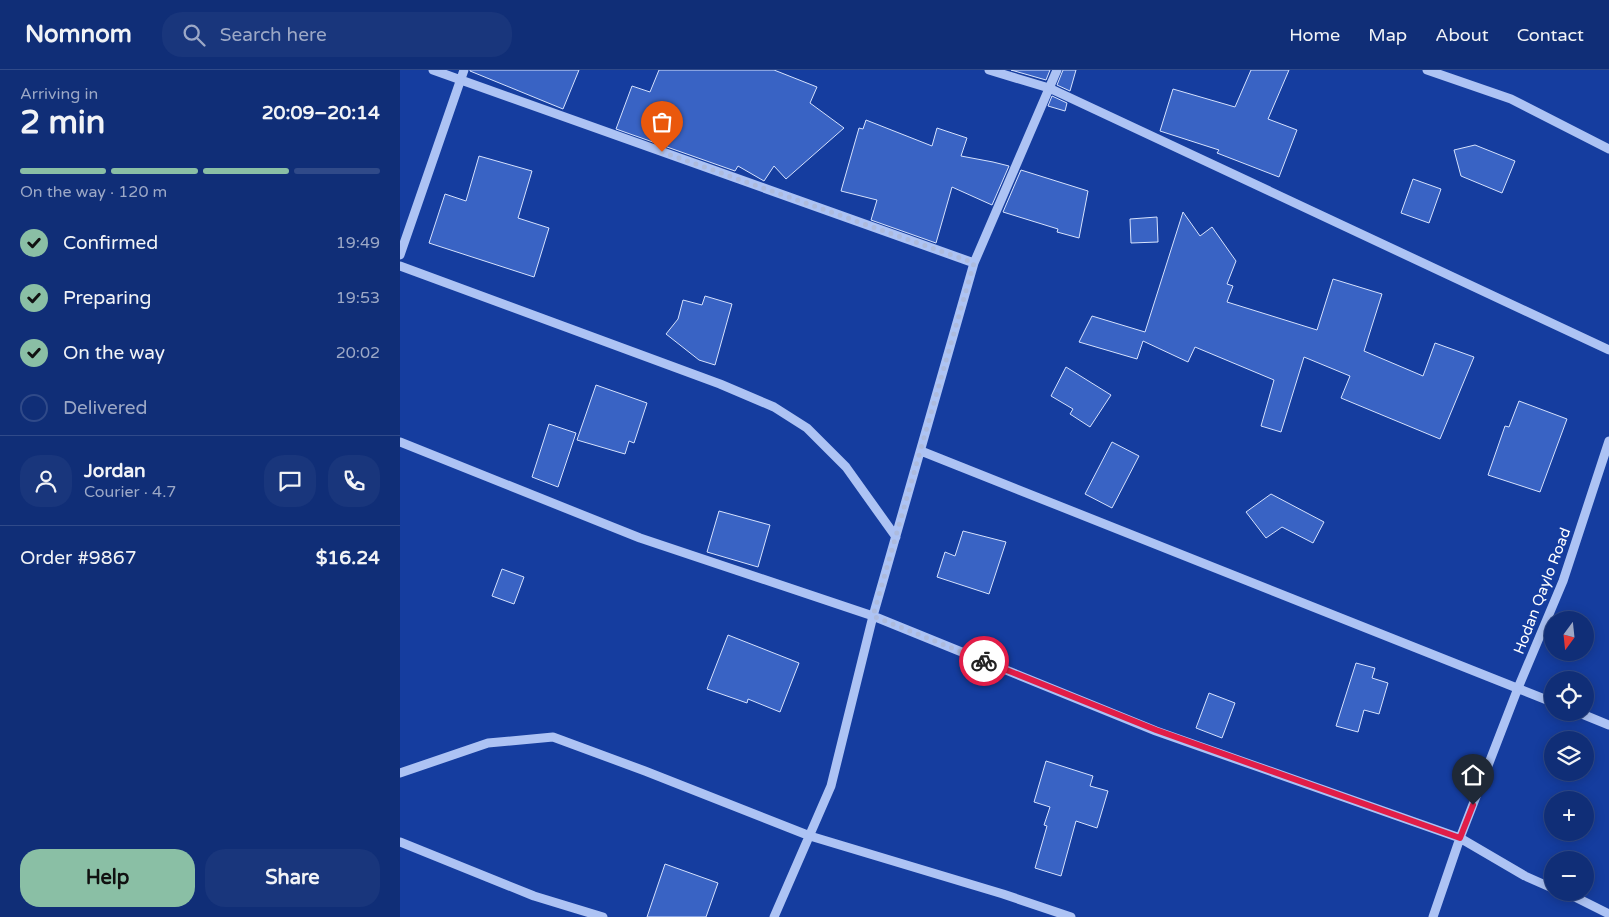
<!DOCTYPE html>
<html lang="en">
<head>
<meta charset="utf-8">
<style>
	body { margin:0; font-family:"Varela Round",sans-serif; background:#19367c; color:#f1f3f6; height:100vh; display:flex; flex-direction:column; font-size:19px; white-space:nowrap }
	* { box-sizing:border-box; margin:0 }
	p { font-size:16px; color:#9ca8c6 }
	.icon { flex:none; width:28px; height:28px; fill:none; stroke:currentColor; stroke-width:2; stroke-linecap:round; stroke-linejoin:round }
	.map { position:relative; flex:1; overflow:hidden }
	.panel { display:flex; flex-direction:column; background:#102e77; width:400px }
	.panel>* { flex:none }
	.needle { width:32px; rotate:195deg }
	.tools { position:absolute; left:1144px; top:541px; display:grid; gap:10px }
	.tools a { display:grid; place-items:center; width:50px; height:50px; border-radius:50%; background:#102e77; box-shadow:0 2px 12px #0003,0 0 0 1px #304a89; font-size:25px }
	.pin { position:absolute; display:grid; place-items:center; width:42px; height:42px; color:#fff; margin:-51px -21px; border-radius:50% 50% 50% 0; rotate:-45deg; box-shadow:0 0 5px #0007 }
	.pin .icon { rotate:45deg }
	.courier { position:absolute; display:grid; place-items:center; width:50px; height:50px; margin:-25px; border:4px solid #e11d48; border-radius:50%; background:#fff; color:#222; box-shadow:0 1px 6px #0007 }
	.summary em { font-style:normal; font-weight:700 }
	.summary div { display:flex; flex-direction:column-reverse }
	.summary { display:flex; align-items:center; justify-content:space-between; height:85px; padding:0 20px }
	h1 { font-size:32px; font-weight:700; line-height:38px }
	.bar { display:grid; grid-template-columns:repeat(4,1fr); gap:8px 5px; align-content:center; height:60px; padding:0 20px }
	.bar i { height:6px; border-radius:4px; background:#304a89 }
	.bar .on { background:#8abfa5 }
	.bar p { grid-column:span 4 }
	.line { display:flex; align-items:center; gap:12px; padding:0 20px; border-top:1px solid #304a89 }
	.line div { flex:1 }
	.round { display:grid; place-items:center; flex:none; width:52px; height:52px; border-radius:20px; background:#19367c }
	ol { padding:0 20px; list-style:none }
	li { display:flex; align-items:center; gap:15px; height:55px }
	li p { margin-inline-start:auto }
	li .icon { padding:5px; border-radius:50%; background:#8abfa5; color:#111; stroke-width:4 }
	li:last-child { color:#9ca8c6 }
	li i { width:28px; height:28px; border:2px solid #304a89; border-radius:50% }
	.cta { display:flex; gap:10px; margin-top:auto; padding:10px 20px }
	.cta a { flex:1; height:58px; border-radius:20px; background:#8abfa5; color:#111; font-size:20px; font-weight:700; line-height:58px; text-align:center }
	.cta a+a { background:#19367c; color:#f1f3f6 }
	header { display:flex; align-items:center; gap:30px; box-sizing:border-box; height:70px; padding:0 25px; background:#102e77; border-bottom:1px solid #304a89 }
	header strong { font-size:24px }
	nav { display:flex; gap:28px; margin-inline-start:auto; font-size:18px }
	.search { width:350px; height:45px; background:#19367c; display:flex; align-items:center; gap:12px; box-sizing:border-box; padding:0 18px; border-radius:20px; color:#9ca8c6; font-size:19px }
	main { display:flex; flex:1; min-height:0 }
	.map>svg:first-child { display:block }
	.building { fill:#3963c4; stroke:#d6e2fd }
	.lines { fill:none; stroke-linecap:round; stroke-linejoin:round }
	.minor { stroke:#adc3f4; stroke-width:9 }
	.done { stroke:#adbbdd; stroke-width:5; stroke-dasharray:0 9 }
	.route { stroke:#e11d48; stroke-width:6 }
	.labels { text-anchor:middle; stroke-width:5; stroke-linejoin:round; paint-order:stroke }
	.street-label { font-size:15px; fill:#fff; stroke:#153d9f }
</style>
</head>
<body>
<header>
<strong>Nomnom</strong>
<div class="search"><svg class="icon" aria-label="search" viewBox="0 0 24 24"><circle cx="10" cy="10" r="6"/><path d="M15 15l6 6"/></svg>Search here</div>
<nav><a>Home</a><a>Map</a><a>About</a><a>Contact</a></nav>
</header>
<main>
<section class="panel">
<div class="summary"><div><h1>2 min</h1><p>Arriving in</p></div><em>20:09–20:14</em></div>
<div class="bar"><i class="on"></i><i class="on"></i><i class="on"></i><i></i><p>On the way · 120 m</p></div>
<ol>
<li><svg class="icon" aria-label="check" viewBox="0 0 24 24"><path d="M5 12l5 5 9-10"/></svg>Confirmed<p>19:49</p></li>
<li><svg class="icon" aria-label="check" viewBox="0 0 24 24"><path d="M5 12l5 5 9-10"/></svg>Preparing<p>19:53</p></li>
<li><svg class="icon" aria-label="check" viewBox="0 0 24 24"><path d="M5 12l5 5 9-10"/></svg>On the way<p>20:02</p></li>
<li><i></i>Delivered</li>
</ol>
<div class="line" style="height:90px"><a class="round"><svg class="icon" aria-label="person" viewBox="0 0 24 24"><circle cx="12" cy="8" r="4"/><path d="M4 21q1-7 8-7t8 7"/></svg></a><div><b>Jordan</b><p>Courier · 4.7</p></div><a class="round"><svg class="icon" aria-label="chat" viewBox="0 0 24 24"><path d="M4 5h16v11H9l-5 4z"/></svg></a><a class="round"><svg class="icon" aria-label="phone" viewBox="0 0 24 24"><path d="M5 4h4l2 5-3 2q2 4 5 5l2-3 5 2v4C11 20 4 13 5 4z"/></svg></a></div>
<div class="line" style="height:65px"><div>Order #9867</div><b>$16.24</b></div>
<div class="cta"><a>Help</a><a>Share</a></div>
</section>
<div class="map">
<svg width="1209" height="847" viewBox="0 0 1209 847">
	<rect width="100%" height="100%" fill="#153d9f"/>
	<path class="building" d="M 70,0 L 179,0 L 163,39 L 70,1 Z
		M 259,0 L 374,0 L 417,17 L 410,33 L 444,58 L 386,109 L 374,96 L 364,111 L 338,96 L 335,101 L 216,59 L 232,16 L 250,22 Z
		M 611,0 L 650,0 L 646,10 Z
		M 663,0 L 676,0 L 670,21 L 657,15 Z
		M 851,0 L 889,0 L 868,49 L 897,60 L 879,107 L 817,83 L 819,80 L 760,61 L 773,19 L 835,37 Z
		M 652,26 L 667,33 L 665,41 L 648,36 Z
		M 466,50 L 532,76 L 537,58 L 567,68 L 561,86 L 593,92 L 609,96 L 592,135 L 552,117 L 536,173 L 471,150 L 477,130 L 441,121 L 459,58 L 463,59 Z
		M 1075,75 L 1115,91 L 1102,123 L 1061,106 L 1054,80 Z
		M 79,86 L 132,101 L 118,148 L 149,158 L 134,207 L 29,173 L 45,124 L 66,131 Z
		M 621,100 L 688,121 L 679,168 L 657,162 L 658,159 L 603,142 Z
		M 1013,109 L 1041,119 L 1029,153 L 1001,143 Z
		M 783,142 L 800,166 L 812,157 L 836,191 L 827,214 L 833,216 L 827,232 L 917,260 L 933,209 L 982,224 L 964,281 L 1023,306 L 1035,273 L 1074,287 L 1040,369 L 941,328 L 950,306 L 904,287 L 881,362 L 861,356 L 874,310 L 795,277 L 788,292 L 743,271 L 737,289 L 679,272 L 692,246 L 745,262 Z
		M 757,147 L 758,172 L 731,173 L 730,149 Z
		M 305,226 L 332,234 L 315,295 L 299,290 L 266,264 L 278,249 L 283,230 L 302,235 Z
		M 666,297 L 711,325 L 690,357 L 670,344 L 673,339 L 651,326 Z
		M 196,315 L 247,333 L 234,373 L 229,371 L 225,384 L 177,370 Z
		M 1119,331 L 1167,349 L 1140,422 L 1088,405 L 1105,356 L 1109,357 Z
		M 149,354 L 176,363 L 158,417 L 132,407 Z
		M 712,372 L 739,386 L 712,438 L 685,424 Z
		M 871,424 L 924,452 L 913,473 L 882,457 L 866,468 L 846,442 Z
		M 319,441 L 370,455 L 358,497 L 307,482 Z
		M 563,461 L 606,472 L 589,524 L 537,507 L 545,482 L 555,486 Z
		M 102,499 L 124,507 L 114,534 L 92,526 Z
		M 328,565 L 399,593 L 380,642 L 348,629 L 347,633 L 307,619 Z
		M 956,593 L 975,598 L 972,608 L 988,613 L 979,644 L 964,640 L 958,662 L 936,656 Z
		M 809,623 L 835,633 L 822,668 L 796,658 Z
		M 646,691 L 693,706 L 690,716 L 708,721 L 697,758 L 676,751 L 661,806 L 635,798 L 647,756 L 644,755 L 650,737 L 634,732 Z
		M 265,794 L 318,813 L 306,847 L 247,847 Z"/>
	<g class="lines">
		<path class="minor" d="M 33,0 L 574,193
			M 589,0 L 649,18 L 1209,280
			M 1027,0 L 1111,29 L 1209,79
			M 0,185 L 64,0
			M 0,196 L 320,314 L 374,337 L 407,358 L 446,397 L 496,467
			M 0,372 L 240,468 L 473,546 L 756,661 L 1060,768 L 1125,806 L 1152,818
			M 521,381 L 1152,632
			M 1177,642 L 1209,655
			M 0,703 L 88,673 L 153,667 L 245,701 L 410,766 L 603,824 L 671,847
			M 0,772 L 134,826 L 203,847
			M 1165,822 L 1209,844
			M 374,847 L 431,716 L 473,546 L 574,193 L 657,0
			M 1033,847 L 1060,768 L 1118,618 L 1163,511 L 1209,371"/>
	</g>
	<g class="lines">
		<path class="done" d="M 262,82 L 574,193 L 473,546 L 584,591"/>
		<path class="route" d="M 584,591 L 756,660 L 1060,768 L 1073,735"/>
	</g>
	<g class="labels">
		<g class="street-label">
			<text transform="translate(1142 521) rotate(-69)" y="5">Hodan Qaylo Road</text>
		</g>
	</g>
</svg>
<div class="tools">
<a><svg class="needle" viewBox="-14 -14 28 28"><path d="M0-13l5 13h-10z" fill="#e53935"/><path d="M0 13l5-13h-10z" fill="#9ca8c6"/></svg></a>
<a><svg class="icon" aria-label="locate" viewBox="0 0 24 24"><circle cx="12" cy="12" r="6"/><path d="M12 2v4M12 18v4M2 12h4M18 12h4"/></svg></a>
<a><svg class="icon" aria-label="layers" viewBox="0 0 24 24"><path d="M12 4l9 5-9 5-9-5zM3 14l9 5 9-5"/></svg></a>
<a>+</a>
<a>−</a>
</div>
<div class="pin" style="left:262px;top:82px;background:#ea580c"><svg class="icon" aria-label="bag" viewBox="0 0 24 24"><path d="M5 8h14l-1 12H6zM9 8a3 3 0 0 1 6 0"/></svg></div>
<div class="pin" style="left:1073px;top:735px;background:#1f2937"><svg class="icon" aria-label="home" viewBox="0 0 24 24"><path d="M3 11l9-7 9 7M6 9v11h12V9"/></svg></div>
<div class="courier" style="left:584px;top:591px"><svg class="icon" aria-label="bike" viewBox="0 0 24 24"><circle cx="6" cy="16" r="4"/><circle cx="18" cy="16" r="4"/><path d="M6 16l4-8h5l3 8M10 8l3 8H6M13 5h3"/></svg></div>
</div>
</main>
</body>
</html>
